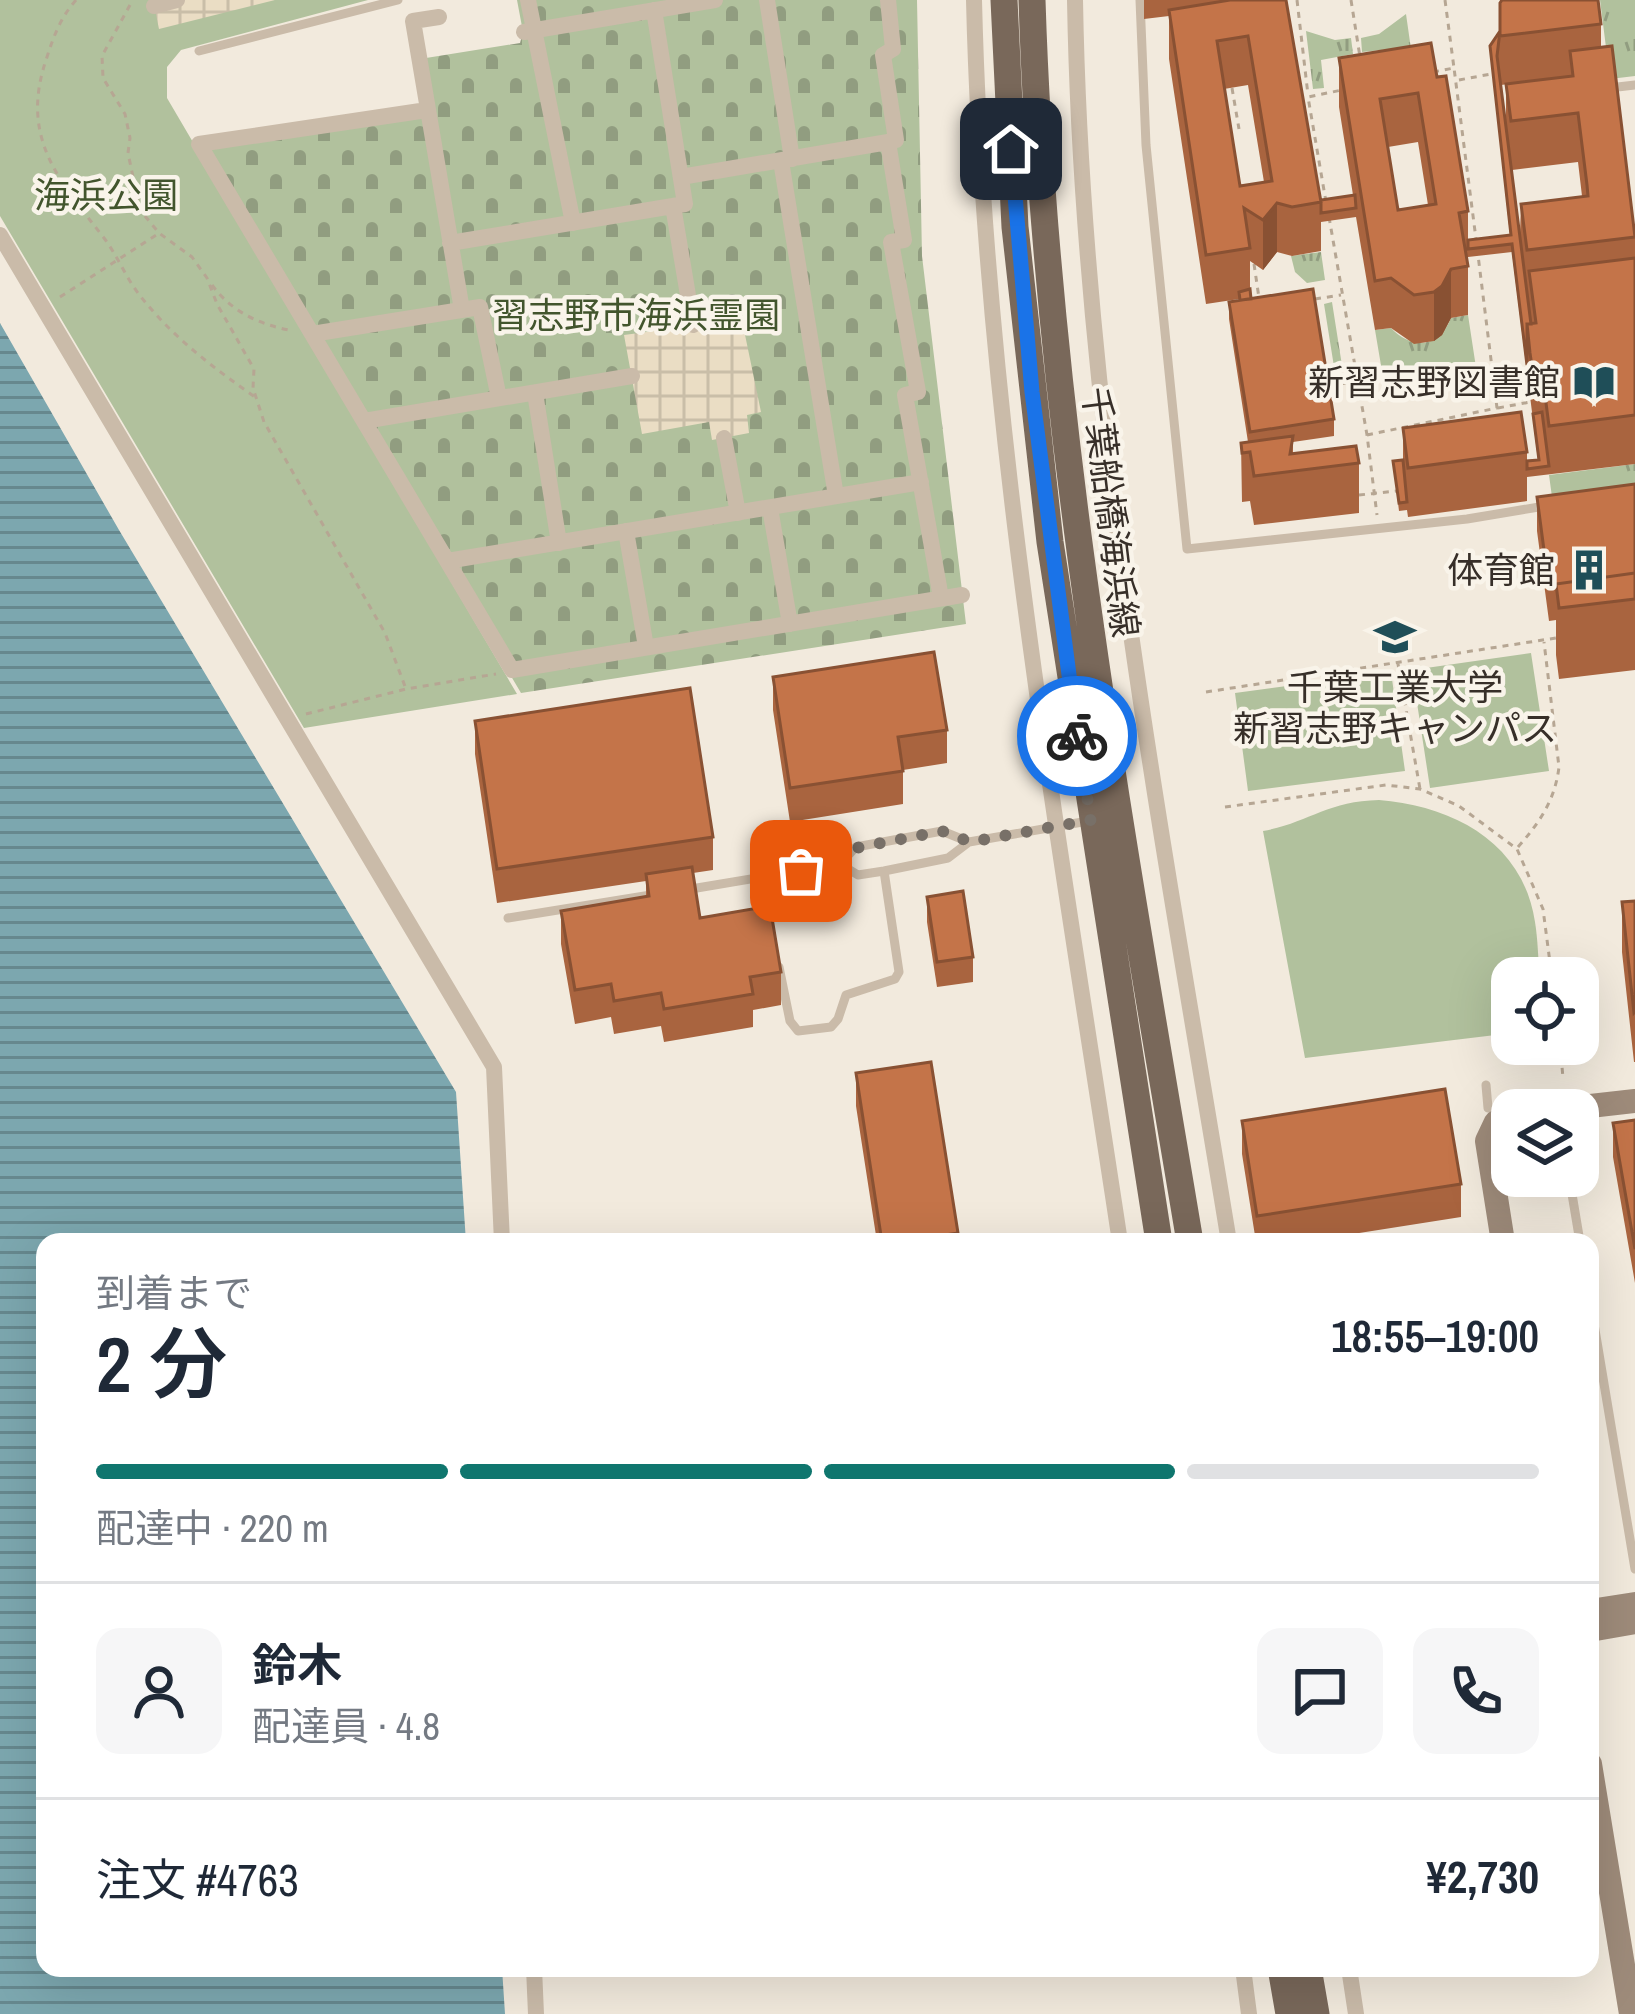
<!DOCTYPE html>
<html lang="ja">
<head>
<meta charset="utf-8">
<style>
	body { margin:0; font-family:"Archivo Narrow","Noto Sans JP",sans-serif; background:#f6f6f7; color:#1f2937; height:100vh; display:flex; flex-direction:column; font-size:45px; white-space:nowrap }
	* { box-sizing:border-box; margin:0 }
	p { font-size:39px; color:#747a83 }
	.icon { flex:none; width:66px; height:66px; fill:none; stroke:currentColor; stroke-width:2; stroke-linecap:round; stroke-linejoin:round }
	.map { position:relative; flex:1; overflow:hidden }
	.panel { position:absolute; left:36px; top:1233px; width:1563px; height:744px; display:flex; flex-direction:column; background:#fff; border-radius:24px; box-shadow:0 12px 48px #0002 }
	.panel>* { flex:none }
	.fabs { position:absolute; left:1491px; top:957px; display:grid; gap:24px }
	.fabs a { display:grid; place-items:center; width:108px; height:108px; border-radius:24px; background:#fff; box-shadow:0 12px 48px #0002; font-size:60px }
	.pin { position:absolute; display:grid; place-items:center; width:102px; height:102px; color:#fff; margin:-51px; border-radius:24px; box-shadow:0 6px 18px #0006 }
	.courier { position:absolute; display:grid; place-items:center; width:120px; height:120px; margin:-60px; border:9px solid #1a73e8; border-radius:50%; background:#fff; color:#222; box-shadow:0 3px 15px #0007 }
	.headline em { font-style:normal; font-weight:600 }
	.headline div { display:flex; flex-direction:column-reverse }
	.headline { display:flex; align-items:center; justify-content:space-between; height:204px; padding:0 60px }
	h1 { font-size:78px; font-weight:600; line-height:90px }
	.bar { display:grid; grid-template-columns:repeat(4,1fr); gap:18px 12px; align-content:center; height:144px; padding:0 60px }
	.bar i { height:15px; border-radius:9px; background:#e0e1e3 }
	.bar .on { background:#0f766e }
	.bar p { grid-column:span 4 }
	.line { display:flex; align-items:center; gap:30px; padding:0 60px; border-top:3px solid #e0e1e3 }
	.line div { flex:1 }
	.round { display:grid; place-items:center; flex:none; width:126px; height:126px; border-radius:24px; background:#f6f6f7 }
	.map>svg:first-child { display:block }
	.grass { fill:url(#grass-tufts) }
	.cemetery { fill:url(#cemetery-stones) }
	.green { fill:#b1c19d }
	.plaza { fill:url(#plaza-grid) }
	.water { fill:url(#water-rules) }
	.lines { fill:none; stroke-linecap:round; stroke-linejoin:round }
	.path { stroke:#b6a693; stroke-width:3; stroke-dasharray:6 6; stroke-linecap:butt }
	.lane { stroke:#cabba9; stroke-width:9 }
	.street { stroke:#cabba9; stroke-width:16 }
	.secondary { stroke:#9e8b7a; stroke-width:24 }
	.primary { stroke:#79685a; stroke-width:27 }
	.wall { fill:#a9643f; fill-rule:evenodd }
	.shaded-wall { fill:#895133 }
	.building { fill:#c47449; stroke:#895133; stroke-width:3; fill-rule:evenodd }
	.done { stroke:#787068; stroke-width:12; stroke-dasharray:0 21.6 }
	.route { stroke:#1a73e8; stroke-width:15 }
	.labels { text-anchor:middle; stroke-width:9; stroke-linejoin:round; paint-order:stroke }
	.park-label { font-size:36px; fill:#42552d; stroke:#f9f4ea }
	.poi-label { font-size:36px; fill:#372f29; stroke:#f9f4ea; text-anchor:end }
	.street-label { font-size:36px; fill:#372f29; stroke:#f9f4ea }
</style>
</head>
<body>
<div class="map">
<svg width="1635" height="2014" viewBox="0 0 1635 2014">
	<defs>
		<pattern id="grass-tufts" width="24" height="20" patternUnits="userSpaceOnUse" patternTransform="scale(3)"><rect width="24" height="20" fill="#b1c19d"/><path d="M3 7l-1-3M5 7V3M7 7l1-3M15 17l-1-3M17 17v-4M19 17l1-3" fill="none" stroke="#919d80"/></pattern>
		<pattern id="cemetery-stones" width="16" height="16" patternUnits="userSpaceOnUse" patternTransform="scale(3)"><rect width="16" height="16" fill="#b1c19d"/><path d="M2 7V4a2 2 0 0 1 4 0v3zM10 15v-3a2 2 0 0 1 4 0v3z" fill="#919d80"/></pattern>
		<pattern id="plaza-grid" width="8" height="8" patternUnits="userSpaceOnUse" patternTransform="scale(3)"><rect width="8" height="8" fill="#eaddc4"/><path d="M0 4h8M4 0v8" fill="none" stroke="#c9bea8"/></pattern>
		<pattern id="water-rules" width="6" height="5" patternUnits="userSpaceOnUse" patternTransform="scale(3)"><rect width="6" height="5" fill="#7ca7af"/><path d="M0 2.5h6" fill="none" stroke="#66888e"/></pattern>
	</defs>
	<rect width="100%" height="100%" fill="#f2eadd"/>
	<path class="grass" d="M 1600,0 L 1635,0 L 1635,76 L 1610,79 Z
		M 1406,14 L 1414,70 L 1401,48 L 1362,52 L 1361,38 L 1379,34 Z
		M 1306,31 L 1335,40 L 1351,38 L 1353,54 L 1321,60 L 1324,88 L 1313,89 Z
		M 1321,252 L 1325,280 L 1307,283 L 1295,272 L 1291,256 Z
		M 1332,302 L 1343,372 L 1335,373 L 1324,304 Z
		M 1468,315 L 1477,374 L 1385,389 L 1375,330 L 1391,328 C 1412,350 1439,348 1451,318 Z
		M 1635,464 L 1635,485 L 1552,497 L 1549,475 Z"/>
	<path class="cemetery" d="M 517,0 L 917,0 L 922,256 L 966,624 L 521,693 L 195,142 L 434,105 L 426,58 L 520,43 L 523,32 Z"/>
	<path class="green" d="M 0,0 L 368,0 L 181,50 L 167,67 L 167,98 L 517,694 L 304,728 L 0,216 Z
		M 1531,653 L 1549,771 L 1430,788 L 1412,670 Z
		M 1391,672 L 1405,771 L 1248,791 L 1235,693 Z
		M 1379,800 C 1453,806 1523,842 1535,922 C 1538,940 1538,959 1540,978 L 1512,978 L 1512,1033 L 1305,1058 L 1263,831 C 1308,823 1327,801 1379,800 Z"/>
	<path class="plaza" d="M 153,0 L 275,0 L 159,29 Z
		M 738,301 L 761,412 L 747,415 L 749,433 L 712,440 L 709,422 L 642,434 L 624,335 L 706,324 L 703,306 Z"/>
	<path class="water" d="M 0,323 L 119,530 L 456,1092 L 466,1242 L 45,1242 L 45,1968 L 502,1968 L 505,2014 L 0,2014 Z"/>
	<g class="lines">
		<path class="path" d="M 76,0 C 61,17 54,35 47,57 C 19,137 58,179 104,238 C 117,255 125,276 138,293 C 170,335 212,367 255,397
			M 1297,0 L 1308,95
			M 1351,0 L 1360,57
			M 1445,0 L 1454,68
			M 130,5 L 102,56 L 103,78 L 125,114 L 130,138 L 128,153 L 140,210 L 159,233 L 192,257 L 207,278 L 217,304 L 254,369 L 253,388 L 264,422 L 385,633 L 406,689
			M 1433,72 L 1454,68 L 1476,239
			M 1459,80 L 1491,74
			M 1232,88 L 1239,129
			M 1326,202 L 1308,97 L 1342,90
			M 1329,217 L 1367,435 L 1377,515
			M 1254,264 L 1259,298
			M 212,285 C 231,311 258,324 289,330
			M 60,297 L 158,234
			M 1315,299 L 1341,295
			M 1330,385 L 1356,382
			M 1498,408 L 1530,402
			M 1367,435 L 1497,408 L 1478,255
			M 1359,495 L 1397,491
			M 1398,664 L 1420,789
			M 1206,692 L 1556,638
			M 306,714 L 406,689 L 496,674
			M 1225,807 L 1386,785 L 1420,789 L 1459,806 L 1517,849 L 1543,909 L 1552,978
			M 1518,847 C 1540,822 1555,800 1559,767 L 1544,642
			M 1560,1044 L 1563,1078"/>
		<path class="lane" d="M 1140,0 L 1146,145 L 1187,549 L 1467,519 L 1545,506
			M 199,51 L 398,0
			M 1609,88 L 1635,85
			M 840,864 L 858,875 L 884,871 L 948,858 L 969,842 L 1088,821
			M 761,877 L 769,915
			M 685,890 L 840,864 L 856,847 L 942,831 L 969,842
			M 508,918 L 657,894
			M 779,967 L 790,1021 L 798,1031 L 831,1027 L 838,1019 L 846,995 L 895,979 L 899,972 L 884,871
			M 1486,1085 L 1488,1108
			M 1569,1176 L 1580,1242
			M 1590,1300 L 1635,1569"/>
		<path class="street" d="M 528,0 L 573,223
			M 767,0 L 792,159
			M 888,0 L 893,49 L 883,55 L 896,140 L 888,142 L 904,240 L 891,242 L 918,392 L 905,395 L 941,598
			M 974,0 C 984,418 1058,830 1120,1242
			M 1075,0 C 1082,418 1162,831 1229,1242
			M 154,6 L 177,0
			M 439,17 L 413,21 L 462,310
			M 524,32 L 715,0
			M 427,110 L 199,144 L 512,670 L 962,595
			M 781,161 L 836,496
			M 681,177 L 888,142
			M 673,206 L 693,325
			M 0,235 L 494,1067 L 502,1242
			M 450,243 L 685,204 L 654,10
			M 312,334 L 480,307 L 499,398
			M 535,393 L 559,543
			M 364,421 L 632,376
			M 724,438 L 738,513
			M 770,508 L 790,624
			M 626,531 L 646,647
			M 447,561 L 921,482
			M 534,1968 L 536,2014
			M 1243,1968 L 1249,2014
			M 1349,1968 L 1356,2014"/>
		<path class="secondary" d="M 1555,1110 L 1635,1101
			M 1503,1242 L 1487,1141 L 1496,1122 L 1512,1115
			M 1590,1611 L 1635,1604
			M 1590,1630 L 1635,1622
			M 1590,1764 L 1631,2014"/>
		<path class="primary" d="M 1004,0 L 1015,227 L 1050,542 L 1159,1242
			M 1032,0 C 1045,419 1121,829 1190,1242
			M 1281,1968 L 1289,2014
			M 1308,1968 L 1316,2014"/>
	</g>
	<path class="wall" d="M 1144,0 L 1286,0 L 1321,200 L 1353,195 L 1339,107 L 1339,58 L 1437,77 L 1468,211 L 1468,240 L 1510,235 L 1490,46 L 1500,31 L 1601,24 L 1601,47 L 1635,231 L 1635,464 L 1527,477 L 1527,501 L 1408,517 L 1407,510 L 1399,511 L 1393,461 L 1403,460 L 1403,428 L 1527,452 L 1527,461 L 1538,460 L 1512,252 L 1468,257 L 1468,315 L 1451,318 L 1442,335 L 1434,341 L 1414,344 L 1391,328 L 1375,330 L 1356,217 L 1321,222 L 1321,251 L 1292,256 L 1277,252 L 1263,270 L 1250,261 L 1250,289 L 1251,299 L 1334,419 L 1334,436 L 1293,442 L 1293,454 L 1359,463 L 1359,513 L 1254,525 L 1250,501 L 1242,502 L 1241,443 L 1248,442 L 1229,319 L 1229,302 L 1239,301 L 1239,299 L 1206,304 L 1169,59 L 1169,16 L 1144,19 ZM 1524,82 L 1506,84 L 1506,125 L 1501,85 ZM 1248,85 L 1264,182 L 1240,186 L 1224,89 ZM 1418,142 L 1428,205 L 1398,210 L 1388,147 ZM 1578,162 L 1582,196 L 1521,204 L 1520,234 L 1512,170 Z
		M 1635,484 L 1635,670 L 1559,679 L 1556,655 L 1556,620 L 1549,621 L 1537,531 L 1537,497 Z
		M 773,677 L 947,730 L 947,763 L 903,770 L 903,804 L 790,822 L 773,710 Z
		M 475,721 L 713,837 L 713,870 L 693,873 L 700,918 L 781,972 L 781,1005 L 753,1010 L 753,1027 L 664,1042 L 661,1026 L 614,1034 L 611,1017 L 575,1024 L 561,944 L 561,911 L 646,896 L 646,881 L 497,903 L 475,754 Z
		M 927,897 L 973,957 L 973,982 L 937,987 L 927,922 Z
		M 1635,901 L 1635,1062 L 1634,1062 L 1622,952 L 1622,902 Z
		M 856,1073 L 958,1233 L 958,1242 L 877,1242 L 856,1106 Z
		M 1635,1120 L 1635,1283 L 1613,1157 L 1613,1123 Z
		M 1242,1121 L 1461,1184 L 1461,1217 L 1302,1242 L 1256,1242 L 1242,1154 Z"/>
	<path class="shaded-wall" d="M 1277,203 L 1277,252 L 1263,270 L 1263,220 Z
		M 1451,269 L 1451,318 L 1442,335 L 1434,341 L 1434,292 Z"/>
	<path class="building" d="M 1230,0 L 1286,0 L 1321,202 L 1292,207 L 1277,203 L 1263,220 L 1244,208 L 1250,248 L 1206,255 L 1169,10 ZM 1248,36 L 1272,181 L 1240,186 L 1217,41 Z
		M 1502,0 L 1598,0 L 1601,24 L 1500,36 L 1500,3 Z
		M 1500,31 L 1497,56 L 1531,324 L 1527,324 L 1527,365 L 1512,244 L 1468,249 L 1468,240 L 1511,235 L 1490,46 Z
		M 1431,43 L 1437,77 L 1446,76 L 1468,211 L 1459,213 L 1468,266 L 1451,269 L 1442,286 L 1434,292 L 1414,295 L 1391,278 L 1375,281 L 1339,58 ZM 1418,93 L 1436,204 L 1398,210 L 1380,99 Z
		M 1612,46 L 1635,237 L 1527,250 L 1521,204 L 1588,196 L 1587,185 L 1578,113 L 1511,121 L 1506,84 L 1573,76 L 1570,51 Z
		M 1355,195 L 1356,208 L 1321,213 L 1321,200 Z
		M 1635,258 L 1635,415 L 1549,426 L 1542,372 L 1533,373 L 1530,353 L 1527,324 L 1536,323 L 1529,271 Z
		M 1250,289 L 1251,299 L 1240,300 L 1239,292 Z
		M 1313,289 L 1334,419 L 1250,432 L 1229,302 Z
		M 1521,412 L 1527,452 L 1408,468 L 1403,428 Z
		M 1542,412 L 1549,466 L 1527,469 L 1527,461 L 1539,460 L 1533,414 Z
		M 1293,436 L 1290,454 L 1356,446 L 1359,463 L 1254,476 L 1250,452 L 1242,453 L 1241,443 Z
		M 1403,460 L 1407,502 L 1399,503 L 1393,461 Z
		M 1635,484 L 1635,573 L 1556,584 L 1556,587 L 1549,588 L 1537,497 Z
		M 1635,573 L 1635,599 L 1559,608 L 1556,584 Z
		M 934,652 L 947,730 L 898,737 L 903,771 L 790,788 L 773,677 Z
		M 690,688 L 713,837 L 497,869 L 475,721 Z
		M 692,867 L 700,918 L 770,906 L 781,972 L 750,977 L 753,994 L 664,1009 L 661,993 L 614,1001 L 611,984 L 575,990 L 561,911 L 649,896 L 646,874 Z
		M 963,891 L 973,957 L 937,962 L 927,897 Z
		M 1635,901 L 1635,1012 L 1634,1013 L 1622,902 Z
		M 931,1062 L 958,1233 L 900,1242 L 882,1242 L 856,1073 Z
		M 1445,1089 L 1461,1184 L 1257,1216 L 1242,1121 Z
		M 1635,1120 L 1635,1249 L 1613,1123 Z"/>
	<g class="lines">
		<path class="done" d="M 801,871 L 840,864 L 856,848 L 942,831 L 970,842 L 1091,820 L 1077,736"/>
		<path class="route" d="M 1011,149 L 1032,392 L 1077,736"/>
	</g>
	<defs>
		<g id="library-bare" transform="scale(3.24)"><path d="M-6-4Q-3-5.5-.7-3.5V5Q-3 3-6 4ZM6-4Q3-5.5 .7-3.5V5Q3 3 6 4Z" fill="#1f4e58" stroke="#f9f4ea" stroke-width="2.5" paint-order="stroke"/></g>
		<g id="building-bare" transform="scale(3.24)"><path d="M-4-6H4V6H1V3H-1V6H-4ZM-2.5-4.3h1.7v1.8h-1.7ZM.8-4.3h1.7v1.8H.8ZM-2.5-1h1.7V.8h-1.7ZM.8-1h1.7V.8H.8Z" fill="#1f4e58" stroke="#f9f4ea" stroke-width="2.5" paint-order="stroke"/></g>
		<g id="university-bare" transform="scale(3.24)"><path d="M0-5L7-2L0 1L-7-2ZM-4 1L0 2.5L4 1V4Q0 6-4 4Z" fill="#1f4e58" stroke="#f9f4ea" stroke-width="2.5" paint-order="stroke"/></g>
	</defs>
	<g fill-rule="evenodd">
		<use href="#library-bare" x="1594" y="382"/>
		<use href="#building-bare" x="1589" y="570"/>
		<use href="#university-bare" x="1395" y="637"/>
	</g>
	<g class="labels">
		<g class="park-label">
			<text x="106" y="208">海浜公園</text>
			<text x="636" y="328">習志野市海浜霊園</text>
		</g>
		<g class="poi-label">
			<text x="1560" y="395">新習志野図書館</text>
			<text x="1555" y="583">体育館</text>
			<text x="1395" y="700" text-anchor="middle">千葉工業大学<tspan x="1395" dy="41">新習志野キャンパス</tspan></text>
		</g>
		<g class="street-label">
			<text transform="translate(1111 512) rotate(83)" y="13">千葉船橋海浜線</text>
		</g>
	</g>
</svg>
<div class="fabs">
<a><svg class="icon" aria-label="locate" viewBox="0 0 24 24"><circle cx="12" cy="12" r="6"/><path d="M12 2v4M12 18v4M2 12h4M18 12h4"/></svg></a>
<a><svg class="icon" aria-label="layers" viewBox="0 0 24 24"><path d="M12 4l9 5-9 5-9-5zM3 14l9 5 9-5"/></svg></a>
</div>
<div class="pin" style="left:801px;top:871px;background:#ea580c"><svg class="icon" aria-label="bag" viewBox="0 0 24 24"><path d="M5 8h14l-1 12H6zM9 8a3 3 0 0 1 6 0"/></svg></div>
<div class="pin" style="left:1011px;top:149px;background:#1f2937"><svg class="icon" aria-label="home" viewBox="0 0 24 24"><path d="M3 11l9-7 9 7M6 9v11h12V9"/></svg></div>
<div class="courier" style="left:1077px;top:736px"><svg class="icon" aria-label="bike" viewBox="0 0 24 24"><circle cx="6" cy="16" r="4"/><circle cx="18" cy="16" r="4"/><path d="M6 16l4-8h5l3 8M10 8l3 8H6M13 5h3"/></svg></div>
<section class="panel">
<div class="headline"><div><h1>2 分</h1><p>到着まで</p></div><em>18:55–19:00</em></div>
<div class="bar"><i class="on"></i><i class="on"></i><i class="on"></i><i></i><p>配達中 · 220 m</p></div>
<div class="line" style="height:216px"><a class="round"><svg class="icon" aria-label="person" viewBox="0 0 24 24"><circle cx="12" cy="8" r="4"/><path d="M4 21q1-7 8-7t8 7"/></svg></a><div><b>鈴木</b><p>配達員 · 4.8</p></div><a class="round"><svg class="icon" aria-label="chat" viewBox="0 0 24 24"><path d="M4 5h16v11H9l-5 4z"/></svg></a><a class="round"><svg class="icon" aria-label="phone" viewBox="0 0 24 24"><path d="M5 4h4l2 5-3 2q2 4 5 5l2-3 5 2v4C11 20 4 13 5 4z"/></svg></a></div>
<div class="line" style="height:156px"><div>注文 #4763</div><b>¥2,730</b></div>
</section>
</div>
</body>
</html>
